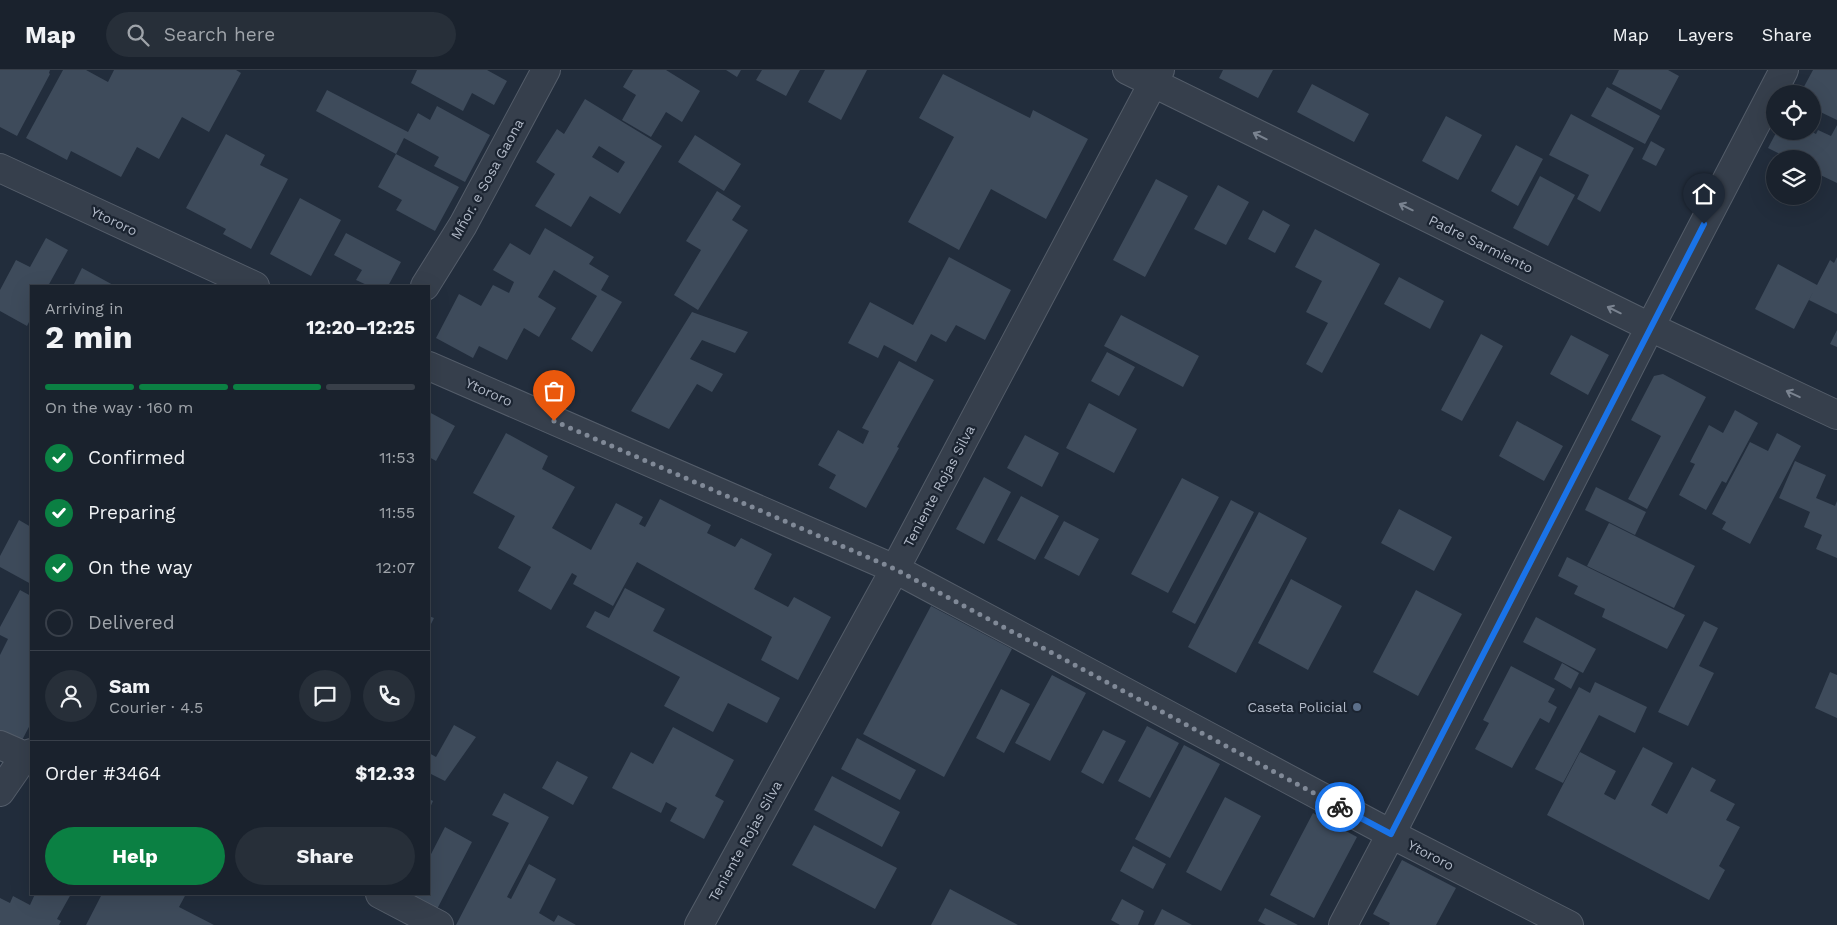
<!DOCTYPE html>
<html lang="en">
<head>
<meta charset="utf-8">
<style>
	body { margin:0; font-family:"Work Sans",sans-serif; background:#272f39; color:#f1f3f6; height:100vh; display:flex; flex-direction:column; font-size:19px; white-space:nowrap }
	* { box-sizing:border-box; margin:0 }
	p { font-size:16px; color:#9fa4aa }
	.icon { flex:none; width:28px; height:28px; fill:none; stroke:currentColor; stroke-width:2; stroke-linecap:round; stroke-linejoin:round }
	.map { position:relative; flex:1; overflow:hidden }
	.side { position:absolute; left:30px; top:215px; width:400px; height:610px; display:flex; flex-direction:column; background:#1a222d; border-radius:0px; box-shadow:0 5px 20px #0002,0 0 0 1px #383f49 }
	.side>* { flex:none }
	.buttons { position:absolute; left:1766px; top:15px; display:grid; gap:10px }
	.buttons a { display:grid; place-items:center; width:55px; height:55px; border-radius:50%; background:#1a222d; box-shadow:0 5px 20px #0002,0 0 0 1px #383f49; font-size:25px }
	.pin { position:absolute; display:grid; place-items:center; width:42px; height:42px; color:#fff; margin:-51px -21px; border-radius:50% 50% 50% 0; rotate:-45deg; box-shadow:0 0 5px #0007 }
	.pin .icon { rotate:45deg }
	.courier { position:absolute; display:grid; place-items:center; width:50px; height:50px; margin:-25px; border:4px solid #1a73e8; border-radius:50%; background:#fff; color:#222; box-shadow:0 1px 6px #0007 }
	.headline em { font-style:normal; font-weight:700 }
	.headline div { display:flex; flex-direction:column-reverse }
	.headline { display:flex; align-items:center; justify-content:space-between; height:85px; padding:0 15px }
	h1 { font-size:32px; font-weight:700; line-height:38px }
	.bar { display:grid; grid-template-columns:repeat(4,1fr); gap:8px 5px; align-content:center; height:60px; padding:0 15px }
	.bar i { height:6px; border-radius:4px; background:#383f49 }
	.bar .active { background:#0b8043 }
	.bar p { grid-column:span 4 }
	.line { display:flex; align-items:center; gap:12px; padding:0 15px; border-top:1px solid #383f49 }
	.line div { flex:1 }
	.round { display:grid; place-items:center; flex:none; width:52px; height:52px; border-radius:26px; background:#272f39 }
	ol { padding:0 15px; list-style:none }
	li { display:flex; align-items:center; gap:15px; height:55px }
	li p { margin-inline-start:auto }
	li .icon { padding:5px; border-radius:50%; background:#0b8043; color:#fff; stroke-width:4 }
	li:last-child { color:#9fa4aa }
	li i { width:28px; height:28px; border:2px solid #383f49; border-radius:50% }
	.primary-button { display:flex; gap:10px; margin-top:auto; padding:10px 15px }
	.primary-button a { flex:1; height:58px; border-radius:30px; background:#0b8043; color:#fff; font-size:20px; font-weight:700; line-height:58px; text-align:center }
	.primary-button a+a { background:#272f39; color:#f1f3f6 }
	header { display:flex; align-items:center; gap:30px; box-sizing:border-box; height:70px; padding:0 25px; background:#1a222d; border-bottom:1px solid #383f49 }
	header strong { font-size:24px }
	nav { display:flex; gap:28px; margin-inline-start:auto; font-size:18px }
	.search { width:350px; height:45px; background:#272f39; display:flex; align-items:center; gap:12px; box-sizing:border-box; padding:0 18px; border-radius:28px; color:#9fa4aa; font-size:19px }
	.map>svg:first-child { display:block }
	.building { fill:#3e4b5b; fill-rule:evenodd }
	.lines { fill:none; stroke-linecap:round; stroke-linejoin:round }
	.street-casing { stroke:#545d6a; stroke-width:30 }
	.street { stroke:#363f4c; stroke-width:28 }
	.oneway { stroke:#7a8390 }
	.done { stroke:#808997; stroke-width:5; stroke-dasharray:0 9 }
	.route { stroke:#1a73e8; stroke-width:6 }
	.service-dot { fill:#5c6f8a; stroke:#1b2431; stroke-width:2 }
	.labels { text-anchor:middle; stroke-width:4.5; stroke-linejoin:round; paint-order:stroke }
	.street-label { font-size:14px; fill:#b2bac8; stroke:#1b2431 }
	.poi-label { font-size:14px; fill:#b2bac8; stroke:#1b2431; text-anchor:end }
</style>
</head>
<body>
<header>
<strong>Map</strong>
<div class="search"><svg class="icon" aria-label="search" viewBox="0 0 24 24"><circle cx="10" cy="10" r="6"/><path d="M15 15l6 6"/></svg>Search here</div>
<nav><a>Map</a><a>Layers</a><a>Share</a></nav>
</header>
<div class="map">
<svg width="1837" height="855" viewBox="0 0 1837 855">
	<rect width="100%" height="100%" fill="#222d3c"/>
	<path class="building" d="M 0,0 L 50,0 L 49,3 L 50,4 L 17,66 L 0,57 Z
		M 63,0 L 86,0 L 108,12 L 114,0 L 236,0 L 241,3 L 209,62 L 182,47 L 159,89 L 137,77 L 121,107 L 71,81 L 67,90 L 26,68 Z
		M 417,0 L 487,0 L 507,11 L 494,35 L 472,23 L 463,41 L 411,13 Z
		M 633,0 L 666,0 L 700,21 L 682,52 L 666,42 L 651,67 L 622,50 L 636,25 L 623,17 Z
		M 726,0 L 741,0 L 737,7 Z
		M 762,0 L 800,0 L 786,26 L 756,10 Z
		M 825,0 L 867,0 L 841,50 L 808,32 Z
		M 1223,0 L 1273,0 L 1258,28 L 1219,8 Z
		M 1619,0 L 1668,0 L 1679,6 L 1661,40 L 1612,14 Z
		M 1813,0 L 1837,0 L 1837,50 L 1812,38 L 1812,24 L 1800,24 Z
		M 943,4 L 1030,48 L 1033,40 L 1088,69 L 1046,149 L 991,119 L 959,180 L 908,152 L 954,67 L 919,48 Z
		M 1312,14 L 1369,44 L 1354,72 L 1297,42 Z
		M 1607,17 L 1660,46 L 1645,74 L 1591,46 Z
		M 327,20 L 408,62 L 418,43 L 430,50 L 437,36 L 490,65 L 465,112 L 434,96 L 439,87 L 404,68 L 396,84 L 316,41 Z
		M 585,29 L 662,76 L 620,144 L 590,126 L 571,157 L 535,136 L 555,104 L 536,92 L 557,59 L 564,64 ZM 599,76 L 625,92 L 618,103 L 592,87 Z
		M 1571,44 L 1634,78 L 1600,142 L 1577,129 L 1589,105 L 1549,85 Z
		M 1446,46 L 1482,65 L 1458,110 L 1422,91 Z
		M 1837,55 L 1837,113 L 1812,101 L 1812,89 L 1790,89 L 1768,78 L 1777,61 L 1810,61 L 1816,64 L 1818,60 L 1831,66 Z
		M 226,64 L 265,85 L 260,95 L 288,109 L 251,179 L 223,164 L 226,159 L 186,138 Z
		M 695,65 L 741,94 L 724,121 L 678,92 Z
		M 1651,71 L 1665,79 L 1656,96 L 1642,89 Z
		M 1516,75 L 1543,89 L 1518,136 L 1491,121 Z
		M 396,84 L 459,117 L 435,161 L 396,140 L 402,130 L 378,117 Z
		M 1540,106 L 1575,125 L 1548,176 L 1513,158 Z
		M 1156,109 L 1188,126 L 1145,207 L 1113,190 Z
		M 1218,115 L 1249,132 L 1226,175 L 1194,159 Z
		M 717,121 L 741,136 L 732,150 L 748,160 L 698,240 L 674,225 L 701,180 L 686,171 Z
		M 300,128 L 341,150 L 311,206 L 270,184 Z
		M 1263,140 L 1290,155 L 1275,183 L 1248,169 Z
		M 545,158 L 594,187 L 589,194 L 609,206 L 601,220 L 622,232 L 592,282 L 571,269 L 597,226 L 554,200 L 538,227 L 556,238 L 539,267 L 524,258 L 507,290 L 479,276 L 473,288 L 436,268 L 459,224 L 481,236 L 493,215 L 509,223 L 514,212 L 493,200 L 510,173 L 530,185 Z
		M 1315,159 L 1380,194 L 1322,303 L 1306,294 L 1328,253 L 1306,242 L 1322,211 L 1295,197 Z
		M 346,163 L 401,192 L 388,216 L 369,216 L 356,210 L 362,200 L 334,185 Z
		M 46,168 L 68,180 L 48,216 L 31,216 L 31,248 L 27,256 L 0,241 L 0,220 L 16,190 L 30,197 Z
		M 949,187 L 1011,220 L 985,270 L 956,255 L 946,272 L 931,264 L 916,292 L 884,275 L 878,288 L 848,273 L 870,232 L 913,255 Z
		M 1837,187 L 1837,244 L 1809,230 L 1813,222 L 1794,259 L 1755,239 L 1778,194 L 1817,215 L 1830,190 L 1834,193 Z
		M 82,198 L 115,216 L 73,216 Z
		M 1399,207 L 1444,231 L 1430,259 L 1384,234 Z
		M 692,242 L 748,262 L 735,283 L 702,270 L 690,289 L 723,304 L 712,322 L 697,314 L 669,359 L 631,341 Z
		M 1121,245 L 1199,286 L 1183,317 L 1104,276 Z
		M 1837,260 L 1837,277 L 1830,274 Z
		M 1481,264 L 1503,276 L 1462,351 L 1441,340 Z
		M 1571,265 L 1609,285 L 1588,325 L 1550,304 Z
		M 1107,282 L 1135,297 L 1119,326 L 1091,311 Z
		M 899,291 L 934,310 L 897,377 L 899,378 L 866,438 L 829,418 L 836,405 L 818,395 L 838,360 L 863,374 L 869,361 L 862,358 Z
		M 1663,304 L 1706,327 L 1647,439 L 1628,429 L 1661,366 L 1631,350 L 1654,306 Z
		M 1089,333 L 1137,359 L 1114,403 L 1066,378 Z
		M 1735,340 L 1758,353 L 1726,413 L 1722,411 L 1706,440 L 1679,425 L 1695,394 L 1690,392 L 1709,355 L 1723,363 Z
		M 429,342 L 455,356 L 436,391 L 429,387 Z
		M 1517,351 L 1563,376 L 1544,411 L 1499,386 Z
		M 506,363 L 548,386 L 542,399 L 575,417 L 552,458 L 591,480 L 616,433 L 643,447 L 639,454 L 645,457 L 660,429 L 711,455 L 707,463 L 735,477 L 741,468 L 772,484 L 754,519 L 788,537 L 794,527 L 831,547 L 798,610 L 761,590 L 772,567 L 637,492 L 613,536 L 573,514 L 577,506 L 572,503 L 551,540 L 518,521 L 531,497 L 498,478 L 515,446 L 473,423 Z
		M 1777,363 L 1801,376 L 1750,474 L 1722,459 L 1726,452 L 1712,444 L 1750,372 L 1768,381 Z
		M 1025,365 L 1059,383 L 1042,417 L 1007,398 Z
		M 1795,391 L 1826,405 L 1816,428 L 1835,436 L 1837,431 L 1837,488 L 1816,479 L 1822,465 L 1804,457 L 1810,442 L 1779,428 Z
		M 984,407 L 1011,422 L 984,474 L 956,459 Z
		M 1182,408 L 1219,427 L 1168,523 L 1131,504 Z
		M 1596,417 L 1646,442 L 1635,465 L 1585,440 Z
		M 1021,426 L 1059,446 L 1035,490 L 997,470 Z
		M 1231,430 L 1254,442 L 1195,554 L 1172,542 Z
		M 1399,439 L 1452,467 L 1434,501 L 1381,473 Z
		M 1259,442 L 1307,468 L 1236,603 L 1188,577 Z
		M 19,450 L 31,457 L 31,514 L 0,497 L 0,486 Z
		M 1064,451 L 1099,469 L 1079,506 L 1044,488 Z
		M 1609,453 L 1695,496 L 1674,538 L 1587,496 Z
		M 1567,487 L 1685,545 L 1667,579 L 1602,547 L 1605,539 L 1574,524 L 1578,516 L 1558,506 Z
		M 1291,509 L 1342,536 L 1308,600 L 1258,573 Z
		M 625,518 L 665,539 L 653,561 L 780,628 L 767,653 L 728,633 L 713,662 L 664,636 L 680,607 L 586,557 L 595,541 L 609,548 Z
		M 20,520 L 31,526 L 31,653 L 18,678 L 0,669 L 0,585 L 8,569 L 0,565 L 0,557 Z
		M 1416,520 L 1462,544 L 1418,626 L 1373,602 Z
		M 931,536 L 1012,579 L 944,707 L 863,664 Z
		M 429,546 L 434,548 L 429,558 Z
		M 1536,547 L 1596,579 L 1583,603 L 1523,572 Z
		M 1704,551 L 1718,558 L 1699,596 L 1714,603 L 1688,656 L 1658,642 Z
		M 1562,593 L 1579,603 L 1571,619 L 1554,609 Z
		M 1511,596 L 1555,619 L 1548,632 L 1557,637 L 1549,653 L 1540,648 L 1512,698 L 1475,679 L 1489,653 L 1483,650 Z
		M 1830,602 L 1837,605 L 1837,648 L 1815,638 Z
		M 1052,605 L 1086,623 L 1050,691 L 1015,673 Z
		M 1595,612 L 1647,637 L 1635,663 L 1599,645 L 1563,713 L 1535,699 L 1579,617 L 1590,623 Z
		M 1001,619 L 1030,634 L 1004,683 L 976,668 Z
		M 454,655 L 476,667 L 445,711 L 429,703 L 429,683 L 436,687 Z
		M 1147,656 L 1179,673 L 1150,728 L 1118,711 Z
		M 673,657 L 734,690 L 715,726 L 724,731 L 704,769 L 670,751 L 677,738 L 666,732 L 661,743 L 612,718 L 631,682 L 653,694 Z
		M 1103,660 L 1126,671 L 1103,714 L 1081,702 Z
		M 857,668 L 916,700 L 900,730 L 841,699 Z
		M 1184,675 L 1220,694 L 1170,788 L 1135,769 Z
		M 1643,677 L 1673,693 L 1651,735 L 1667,744 L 1692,697 L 1716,710 L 1710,721 L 1735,734 L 1726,750 L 1740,757 L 1719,796 L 1725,800 L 1709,830 L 1547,745 L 1580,682 L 1616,701 L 1604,724 L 1615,730 Z
		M 557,691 L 588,707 L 573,735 L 542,718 Z
		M 832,706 L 900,742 L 882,777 L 814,740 Z
		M 504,723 L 549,747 L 507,827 L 511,829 L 529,794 L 556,809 L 539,843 L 554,852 L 558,845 L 576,855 L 456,855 L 509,753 L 492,745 Z
		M 1225,727 L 1261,746 L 1221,821 L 1186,802 Z
		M 429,729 L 433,731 L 429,740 Z
		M 1313,743 L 1357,767 L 1314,848 L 1270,825 Z
		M 814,755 L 897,798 L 875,839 L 792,795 Z
		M 445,757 L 472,772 L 435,843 L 408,828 L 410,824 L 429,824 L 429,788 Z
		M 1133,776 L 1166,794 L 1153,819 L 1120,801 Z
		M 1402,790 L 1456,818 L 1436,855 L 1389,855 L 1390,853 L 1373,844 Z
		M 950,819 L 1018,855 L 931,855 Z
		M 35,824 L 71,824 L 57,849 L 61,851 L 59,855 L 0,855 L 0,828 L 10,833 L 13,826 L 30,835 Z
		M 102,824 L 186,824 L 179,837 L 214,855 L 86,855 Z
		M 1122,829 L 1144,841 L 1138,855 L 1120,855 L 1111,850 Z
		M 1265,838 L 1298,855 L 1266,855 L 1258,851 Z
		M 1162,839 L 1192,855 L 1154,855 Z"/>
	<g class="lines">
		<g class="street-casing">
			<path id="street" d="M 1127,0 L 1650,257 L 1837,345
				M 0,98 L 255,216
				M 425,216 L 463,155 L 546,0
				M 429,296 L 895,499 L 1391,764 L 1569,855
				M 0,675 L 25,686
				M 0,722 L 25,686 L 31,683
				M 380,824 L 439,855
				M 699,855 L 895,499 L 1160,0
				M 1343,855 L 1391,764 L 1650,257 L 1784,0"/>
		</g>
		<use href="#street" class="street"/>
	</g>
	<defs><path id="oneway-shaft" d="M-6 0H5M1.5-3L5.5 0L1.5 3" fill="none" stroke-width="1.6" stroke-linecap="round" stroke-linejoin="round" transform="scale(1.25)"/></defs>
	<g class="oneway">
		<use href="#oneway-shaft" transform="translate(1260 66) rotate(-154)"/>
		<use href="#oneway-shaft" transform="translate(1406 137) rotate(-154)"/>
		<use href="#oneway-shaft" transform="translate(1614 240) rotate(-154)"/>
		<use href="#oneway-shaft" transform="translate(1793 324) rotate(-155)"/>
	</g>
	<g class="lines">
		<path class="done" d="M 554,351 L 895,499 L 1340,737"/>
		<path class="route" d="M 1340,737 L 1391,764 L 1704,154"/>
	</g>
	<circle class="service-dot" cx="1357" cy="637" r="5"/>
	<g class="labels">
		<g class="street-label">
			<text transform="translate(487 109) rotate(-61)" y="5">Mñor. e Sosa Gaona</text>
			<text transform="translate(114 151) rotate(25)" y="5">Ytororo</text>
			<text transform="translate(1481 174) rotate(26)" y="5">Padre Sarmiento</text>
			<text transform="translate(489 322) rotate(24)" y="5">Ytororo</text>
			<text transform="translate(939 416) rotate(-62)" y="5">Teniente Rojas Silva</text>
			<text transform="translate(745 771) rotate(-61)" y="5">Teniente Rojas Silva</text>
			<text transform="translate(1431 785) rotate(27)" y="5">Ytororo</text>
		</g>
		<g class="poi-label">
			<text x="1347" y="642">Caseta Policial</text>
		</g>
	</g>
</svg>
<div class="buttons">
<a><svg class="icon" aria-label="locate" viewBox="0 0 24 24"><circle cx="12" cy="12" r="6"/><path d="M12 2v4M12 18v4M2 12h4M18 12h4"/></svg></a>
<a><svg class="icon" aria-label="layers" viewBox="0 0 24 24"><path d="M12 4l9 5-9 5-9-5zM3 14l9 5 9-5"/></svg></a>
</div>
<div class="pin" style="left:554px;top:351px;background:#ea580c"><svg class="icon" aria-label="bag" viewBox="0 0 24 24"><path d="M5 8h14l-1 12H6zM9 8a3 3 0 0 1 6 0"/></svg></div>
<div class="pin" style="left:1704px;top:154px;background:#1f2937"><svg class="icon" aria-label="home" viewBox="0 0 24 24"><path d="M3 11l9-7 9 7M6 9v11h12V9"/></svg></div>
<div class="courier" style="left:1340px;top:737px"><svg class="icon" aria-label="bike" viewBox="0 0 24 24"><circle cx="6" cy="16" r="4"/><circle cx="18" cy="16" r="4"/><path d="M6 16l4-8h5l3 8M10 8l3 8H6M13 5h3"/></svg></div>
<section class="side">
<div class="headline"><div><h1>2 min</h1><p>Arriving in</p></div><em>12:20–12:25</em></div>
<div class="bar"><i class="active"></i><i class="active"></i><i class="active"></i><i></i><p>On the way · 160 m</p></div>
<ol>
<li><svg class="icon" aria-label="check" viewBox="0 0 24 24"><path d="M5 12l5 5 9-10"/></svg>Confirmed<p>11:53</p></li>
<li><svg class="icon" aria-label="check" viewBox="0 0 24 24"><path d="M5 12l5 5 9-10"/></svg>Preparing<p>11:55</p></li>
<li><svg class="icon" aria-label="check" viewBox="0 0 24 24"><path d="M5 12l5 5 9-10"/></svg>On the way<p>12:07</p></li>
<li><i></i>Delivered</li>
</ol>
<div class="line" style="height:90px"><a class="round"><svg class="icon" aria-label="person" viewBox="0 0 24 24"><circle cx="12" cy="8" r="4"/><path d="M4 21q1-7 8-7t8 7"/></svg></a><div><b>Sam</b><p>Courier · 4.5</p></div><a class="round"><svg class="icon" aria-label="chat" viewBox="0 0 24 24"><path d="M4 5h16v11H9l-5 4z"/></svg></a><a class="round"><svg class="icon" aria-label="phone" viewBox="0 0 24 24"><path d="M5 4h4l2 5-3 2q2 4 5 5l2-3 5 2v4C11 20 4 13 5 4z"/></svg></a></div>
<div class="line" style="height:65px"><div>Order #3464</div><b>$12.33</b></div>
<div class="primary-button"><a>Help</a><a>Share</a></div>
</section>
</div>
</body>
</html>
